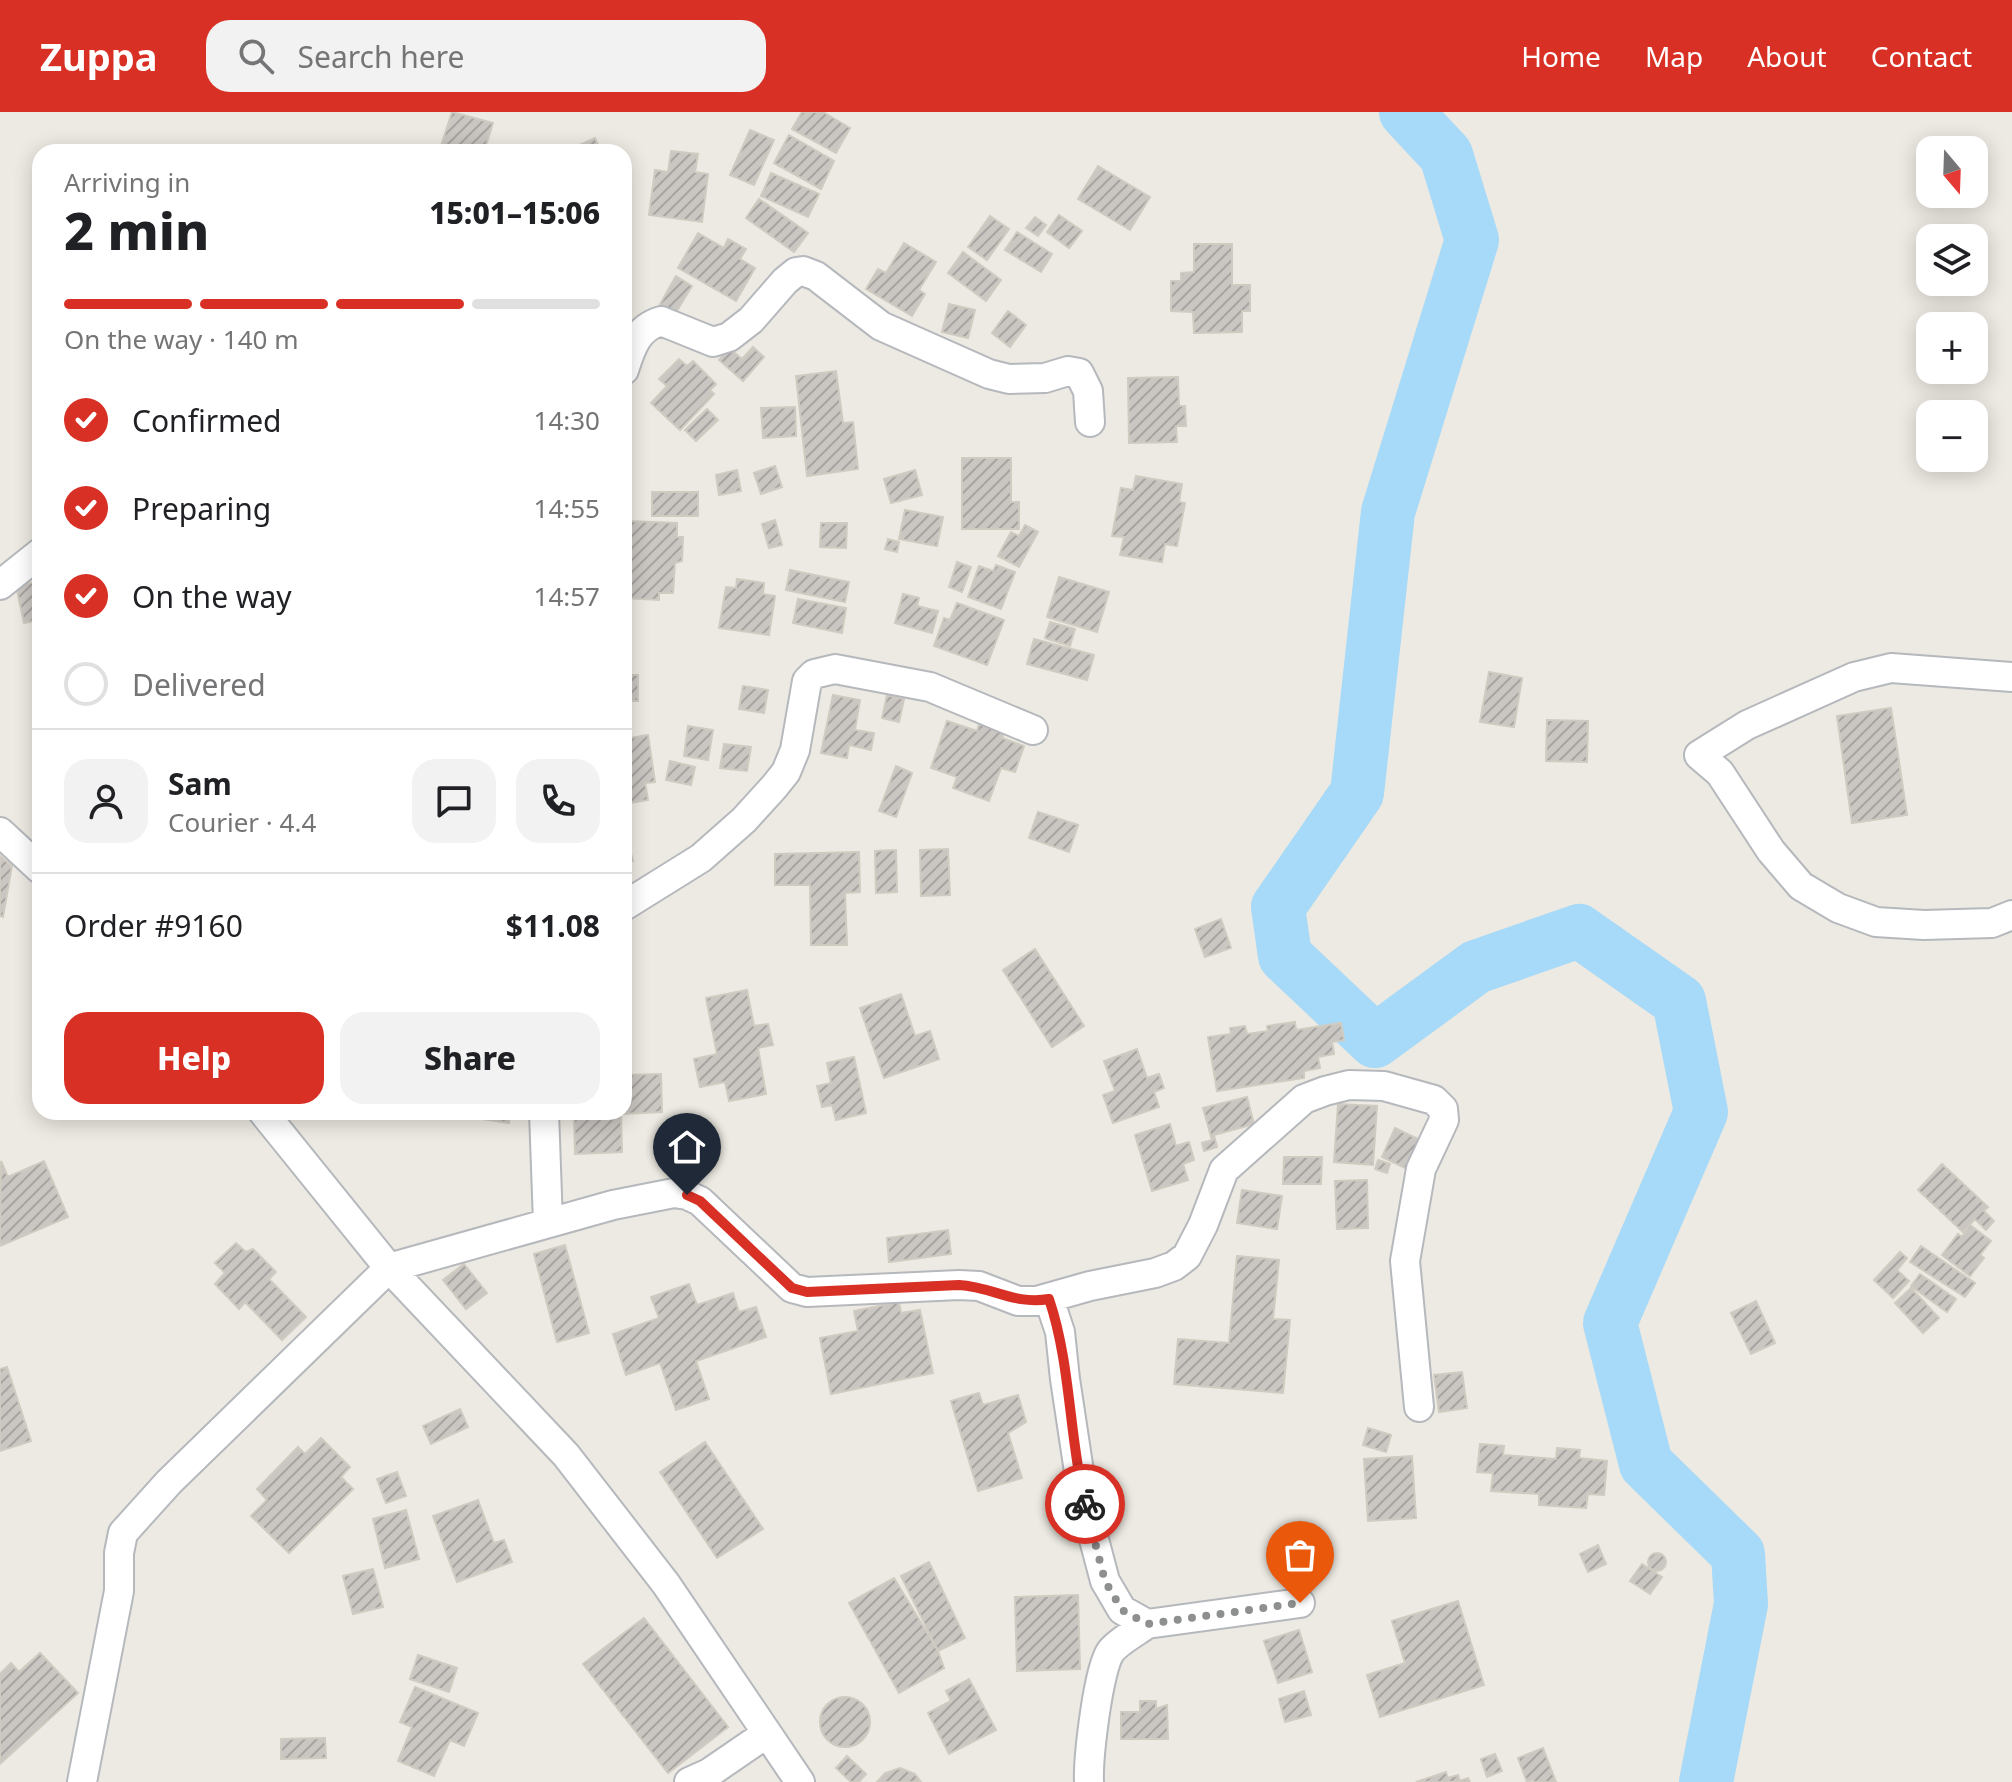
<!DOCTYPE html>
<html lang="en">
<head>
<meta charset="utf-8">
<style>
	body { margin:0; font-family:"Noto Sans",sans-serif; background:#f2f2f2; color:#202124; height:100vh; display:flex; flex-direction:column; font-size:30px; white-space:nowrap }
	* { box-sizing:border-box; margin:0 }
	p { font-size:26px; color:#757577 }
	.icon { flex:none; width:44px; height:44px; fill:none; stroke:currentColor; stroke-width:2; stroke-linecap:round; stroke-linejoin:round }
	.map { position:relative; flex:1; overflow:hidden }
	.side { position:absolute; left:32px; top:32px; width:600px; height:976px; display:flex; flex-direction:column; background:#fff; border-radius:24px; box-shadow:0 4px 20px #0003 }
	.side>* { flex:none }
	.needle { width:52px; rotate:161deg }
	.buttons { position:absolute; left:1916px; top:24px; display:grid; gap:16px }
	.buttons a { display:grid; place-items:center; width:72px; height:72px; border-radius:16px; background:#fff; box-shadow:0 4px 20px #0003; font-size:40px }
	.pin { position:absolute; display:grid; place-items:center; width:68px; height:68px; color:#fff; margin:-82px -34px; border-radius:50% 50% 50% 0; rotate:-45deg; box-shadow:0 0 8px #0007 }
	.pin .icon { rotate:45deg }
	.courier { position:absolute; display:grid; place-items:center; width:80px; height:80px; margin:-40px; border:6px solid #d93025; border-radius:50%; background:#fff; color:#222; box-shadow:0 2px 10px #0007 }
	.overview em { font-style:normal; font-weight:800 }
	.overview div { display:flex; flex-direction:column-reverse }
	.overview { display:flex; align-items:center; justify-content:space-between; height:136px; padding:0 32px }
	h1 { font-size:52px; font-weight:800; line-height:60px }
	.bar { display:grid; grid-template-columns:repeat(4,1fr); gap:12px 8px; align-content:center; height:96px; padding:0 32px }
	.bar i { height:10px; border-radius:6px; background:#e0e0e0 }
	.bar .on { background:#d93025 }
	.bar p { grid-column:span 4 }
	.line { display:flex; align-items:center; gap:20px; padding:0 32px; border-top:2px solid #e0e0e0 }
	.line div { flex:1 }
	.round { display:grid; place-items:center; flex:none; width:84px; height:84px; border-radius:24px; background:#f2f2f2 }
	ol { padding:0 32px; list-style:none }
	li { display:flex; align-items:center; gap:24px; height:88px }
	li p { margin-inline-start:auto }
	li .icon { padding:8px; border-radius:50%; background:#d93025; color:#fff; stroke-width:4 }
	li:last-child { color:#757577 }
	li i { width:44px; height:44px; border:4px solid #e0e0e0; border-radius:50% }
	.button { display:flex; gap:16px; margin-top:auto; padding:16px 32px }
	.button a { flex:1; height:92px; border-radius:24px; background:#d93025; color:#fff; font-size:32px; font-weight:800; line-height:92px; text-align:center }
	.button a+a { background:#f2f2f2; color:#202124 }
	header { display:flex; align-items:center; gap:48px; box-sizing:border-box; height:112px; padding:0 40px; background:#d93025; color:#fff }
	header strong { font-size:38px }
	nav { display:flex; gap:44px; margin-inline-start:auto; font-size:28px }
	.search { width:560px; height:72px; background:#f2f2f2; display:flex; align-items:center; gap:20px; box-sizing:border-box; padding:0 28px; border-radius:24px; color:#757577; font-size:30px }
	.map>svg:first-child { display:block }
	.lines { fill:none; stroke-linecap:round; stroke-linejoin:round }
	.river { stroke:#a7d9f8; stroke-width:54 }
	.building { fill:url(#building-hatch); stroke:#d0cbc1; stroke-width:2 }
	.minor-casing { stroke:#b5b8bc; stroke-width:32 }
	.minor { stroke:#fff; stroke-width:28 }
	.done { stroke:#8e8f8f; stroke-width:8; stroke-dasharray:0 14.4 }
	.route { stroke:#d93025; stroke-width:10 }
</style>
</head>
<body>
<header>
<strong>Zuppa</strong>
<div class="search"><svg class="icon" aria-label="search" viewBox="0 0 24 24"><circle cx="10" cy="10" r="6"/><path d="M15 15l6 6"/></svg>Search here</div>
<nav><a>Home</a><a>Map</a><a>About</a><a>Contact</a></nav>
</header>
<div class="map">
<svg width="2012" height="1670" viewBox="0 0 2012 1670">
	<defs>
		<pattern id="building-hatch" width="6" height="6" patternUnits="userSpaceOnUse" patternTransform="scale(2)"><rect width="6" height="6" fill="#cac6c2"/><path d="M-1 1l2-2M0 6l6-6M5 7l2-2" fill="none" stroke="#a7a4a1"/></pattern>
	</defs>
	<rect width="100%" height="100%" fill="#eceae2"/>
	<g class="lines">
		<path class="river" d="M 1406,0 L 1446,43 L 1472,128 L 1388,400 L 1357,681 L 1278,795 L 1285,844 L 1375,929 L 1476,855 L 1579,819 L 1679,889 L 1701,1000 L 1610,1211 L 1646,1352 L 1738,1442 L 1741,1492 L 1706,1670"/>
	</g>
	<path class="building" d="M 452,0 L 493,11 L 484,40 L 439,40 Z
		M 802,0 L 823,0 L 850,16 L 836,41 L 792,17 Z
		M 750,18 L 774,28 L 754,73 L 730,63 Z
		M 789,23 L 834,49 L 821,77 L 774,51 Z
		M 595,26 L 601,40 L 564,40 Z
		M 671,39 L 698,42 L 695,60 L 708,62 L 702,110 L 649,103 L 655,58 L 668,60 Z
		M 1098,54 L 1150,85 L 1130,118 L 1078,87 Z
		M 771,61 L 819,82 L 808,105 L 761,84 Z
		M 759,87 L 808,121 L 794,140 L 746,106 Z
		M 1059,103 L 1082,119 L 1069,136 L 1047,120 Z
		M 990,104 L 1009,117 L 987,148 L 968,135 Z
		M 1035,105 L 1046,113 L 1038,124 L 1026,116 Z
		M 1017,120 L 1052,142 L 1041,160 L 1005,138 Z
		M 698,121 L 724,136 L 728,127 L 746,137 L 740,147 L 755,156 L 736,189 L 678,156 Z
		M 904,131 L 936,150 L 919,178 L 925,182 L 912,204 L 866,177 L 878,157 L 886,161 Z
		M 1194,132 L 1232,132 L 1232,173 L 1250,173 L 1250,199 L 1242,199 L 1242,220 L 1194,221 L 1193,200 L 1171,199 L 1171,169 L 1181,169 L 1181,161 L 1194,160 Z
		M 963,140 L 1001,168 L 986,189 L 948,161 Z
		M 676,164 L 692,174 L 675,202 L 659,194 Z
		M 949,192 L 975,198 L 968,226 L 942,220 Z
		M 1008,199 L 1026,213 L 1010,235 L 992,221 Z
		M 753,235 L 764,245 L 743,269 L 719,248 L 729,236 L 742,247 Z
		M 679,247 L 687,254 L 693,249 L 716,272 L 710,278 L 714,282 L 680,318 L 651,291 L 667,274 L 659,267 Z
		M 836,259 L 843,311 L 853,310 L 858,357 L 807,364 L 796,264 Z
		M 1178,265 L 1179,294 L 1185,294 L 1186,314 L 1176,314 L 1177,330 L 1129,331 L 1128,266 Z
		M 795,295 L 796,324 L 763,326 L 761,296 Z
		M 707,297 L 718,308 L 696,329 L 685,318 Z
		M 962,346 L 1011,346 L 1011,390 L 1019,390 L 1019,417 L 962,417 Z
		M 775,354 L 782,375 L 761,382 L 754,361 Z
		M 737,358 L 741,379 L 719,383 L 716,363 Z
		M 915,358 L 922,383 L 891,391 L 884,367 Z
		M 1136,364 L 1182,372 L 1179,390 L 1185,391 L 1177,434 L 1165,432 L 1162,450 L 1120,443 L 1124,425 L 1112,424 L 1121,376 L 1133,378 Z
		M 652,380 L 698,380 L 698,404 L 652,404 Z
		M 905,398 L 943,405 L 937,434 L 899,427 Z
		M 775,408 L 782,433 L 769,436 L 762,412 Z
		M 627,409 L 677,411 L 677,425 L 683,425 L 682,449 L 675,451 L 673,481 L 659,481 L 659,488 L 624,486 Z
		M 821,411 L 847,411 L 846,436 L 820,435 Z
		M 1025,413 L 1038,420 L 1019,455 L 998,444 L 1011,420 L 1019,424 Z
		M 888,427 L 899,430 L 897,440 L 885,437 Z
		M 957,450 L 971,455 L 962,480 L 949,475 Z
		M 996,453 L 1015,460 L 1001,497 L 968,485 L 979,454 L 993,459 Z
		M 790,458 L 849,470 L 845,490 L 786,478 Z
		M 1059,465 L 1109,480 L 1097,520 L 1047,505 Z
		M 737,467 L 764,471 L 763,482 L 775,484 L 769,523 L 719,516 L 726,475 L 736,476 Z
		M 40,469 L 40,508 L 24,511 L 16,474 Z
		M 903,482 L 919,486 L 917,494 L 938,499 L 932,521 L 895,511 Z
		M 798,487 L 846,496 L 842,521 L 793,511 Z
		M 957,491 L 1004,508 L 987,553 L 934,534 L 944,506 L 950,508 Z
		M 1050,510 L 1075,517 L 1070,534 L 1045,526 Z
		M 1034,527 L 1094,543 L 1087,568 L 1027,552 Z
		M 1489,560 L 1522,566 L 1514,615 L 1480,610 Z
		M 624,563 L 638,563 L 638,589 L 624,589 Z
		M 743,574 L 768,578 L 764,601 L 739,597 Z
		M 833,583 L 860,588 L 855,618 L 874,621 L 871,638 L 849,633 L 847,646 L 821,641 Z
		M 887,583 L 904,587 L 899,610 L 882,606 Z
		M 1891,596 L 1907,703 L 1852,711 L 1837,604 Z
		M 1547,608 L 1588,609 L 1587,650 L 1546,649 Z
		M 947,609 L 977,619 L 980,609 L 1005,617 L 1002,626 L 1024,634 L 1015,660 L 1001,656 L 989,689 L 953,676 L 957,665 L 931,656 Z
		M 688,614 L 713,618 L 708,648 L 684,644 Z
		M 648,623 L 655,670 L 645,671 L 648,688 L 624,692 L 624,627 Z
		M 724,632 L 751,635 L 747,659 L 720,656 Z
		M 670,649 L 695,655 L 691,673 L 666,668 Z
		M 896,654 L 912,661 L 896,705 L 879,699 Z
		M 1038,700 L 1078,713 L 1069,740 L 1029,726 Z
		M 624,716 L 633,749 L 624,751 Z
		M 948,737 L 950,783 L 921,784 L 920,738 Z
		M 896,738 L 897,780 L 876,781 L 875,739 Z
		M 859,740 L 860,780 L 845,781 L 847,833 L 811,833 L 810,773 L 775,773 L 775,742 Z
		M 0,744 L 12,754 L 3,805 L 0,804 Z
		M 1221,807 L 1231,836 L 1205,845 L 1195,817 Z
		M 1035,837 L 1084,914 L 1052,935 L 1003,858 Z
		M 747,878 L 754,914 L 768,912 L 773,933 L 758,936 L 766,982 L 729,989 L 725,970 L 700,975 L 694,947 L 717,942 L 706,886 Z
		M 901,882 L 915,924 L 930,919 L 939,947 L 884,966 L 860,896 Z
		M 1295,910 L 1296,918 L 1341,911 L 1344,928 L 1332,930 L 1334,942 L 1318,945 L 1320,956 L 1304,959 L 1304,966 L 1217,979 L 1208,925 L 1231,922 L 1230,916 L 1245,914 L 1247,922 L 1268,919 L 1267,914 Z
		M 1137,937 L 1147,966 L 1159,962 L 1164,976 L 1154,980 L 1159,995 L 1113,1011 L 1103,983 L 1115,979 L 1104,949 Z
		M 854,945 L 866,1001 L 836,1008 L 832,993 L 822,995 L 817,974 L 831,971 L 827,951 Z
		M 661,962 L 662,1000 L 621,1002 L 622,1040 L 575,1042 L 574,1000 L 624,1000 L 624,963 Z
		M 1247,985 L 1254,1012 L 1214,1023 L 1217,1035 L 1204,1039 L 1202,1031 L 1212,1028 L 1203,996 Z
		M 1338,992 L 1377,994 L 1373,1053 L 1334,1050 Z
		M 470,1000 L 510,1000 L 509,1011 L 469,1005 Z
		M 1170,1012 L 1176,1034 L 1189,1030 L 1194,1048 L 1183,1052 L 1188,1068 L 1152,1079 L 1135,1023 Z
		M 1395,1016 L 1420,1028 L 1407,1057 L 1382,1045 Z
		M 1284,1045 L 1322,1045 L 1321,1072 L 1283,1072 Z
		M 1378,1048 L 1390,1052 L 1387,1061 L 1375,1057 Z
		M 1,1049 L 8,1065 L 44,1049 L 68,1105 L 0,1134 Z
		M 1942,1052 L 1988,1095 L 1984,1099 L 1994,1109 L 1986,1118 L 1975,1107 L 1963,1120 L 1918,1078 Z
		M 1367,1068 L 1368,1116 L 1337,1117 L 1335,1069 Z
		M 1242,1078 L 1282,1084 L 1277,1117 L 1237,1111 Z
		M 1970,1113 L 1991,1129 L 1980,1143 L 1984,1146 L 1970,1164 L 1942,1143 L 1958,1122 L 1962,1125 Z
		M 948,1118 L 951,1142 L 889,1150 L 887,1126 Z
		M 236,1131 L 246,1140 L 253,1137 L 276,1160 L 269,1167 L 306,1205 L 282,1228 L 245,1190 L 239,1197 L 215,1172 L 225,1161 L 215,1151 Z
		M 565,1133 L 589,1221 L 557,1230 L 534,1142 Z
		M 1921,1134 L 1975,1171 L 1965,1185 L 1910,1150 Z
		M 1900,1140 L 1907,1146 L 1897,1158 L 1909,1169 L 1893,1186 L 1874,1168 Z
		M 1237,1144 L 1279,1148 L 1273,1207 L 1290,1208 L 1283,1281 L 1174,1272 L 1178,1227 L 1229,1231 Z
		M 464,1152 L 487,1181 L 466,1197 L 443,1168 Z
		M 1920,1162 L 1956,1187 L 1947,1200 L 1911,1174 Z
		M 689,1172 L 697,1193 L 733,1181 L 739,1200 L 756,1195 L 766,1225 L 696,1249 L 709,1287 L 676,1298 L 660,1251 L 626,1263 L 613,1222 L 659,1206 L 651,1185 Z
		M 1911,1176 L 1939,1206 L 1923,1221 L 1895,1191 Z
		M 1756,1189 L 1775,1231 L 1751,1242 L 1731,1201 Z
		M 899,1190 L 901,1201 L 920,1198 L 933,1261 L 831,1282 L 820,1226 L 858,1219 L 854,1199 Z
		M 7,1255 L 31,1329 L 0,1339 L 0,1257 Z
		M 1462,1260 L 1467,1296 L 1439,1300 L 1434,1263 Z
		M 979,1281 L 983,1293 L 1018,1283 L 1026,1310 L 1008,1321 L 1022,1366 L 978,1379 L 951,1289 Z
		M 460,1297 L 468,1315 L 431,1332 L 423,1314 Z
		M 1368,1316 L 1391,1323 L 1386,1340 L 1363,1333 Z
		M 321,1326 L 350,1355 L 341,1365 L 353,1377 L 289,1441 L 251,1404 L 267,1388 L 257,1377 L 298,1335 L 305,1342 Z
		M 705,1330 L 763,1417 L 717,1446 L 660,1360 Z
		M 1480,1332 L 1504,1334 L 1503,1343 L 1556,1347 L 1557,1336 L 1580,1338 L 1579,1346 L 1607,1349 L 1604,1383 L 1588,1382 L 1586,1396 L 1539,1393 L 1539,1382 L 1491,1379 L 1493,1361 L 1477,1360 Z
		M 1412,1344 L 1416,1406 L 1368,1409 L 1364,1347 Z
		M 397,1360 L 406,1384 L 386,1391 L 377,1367 Z
		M 478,1388 L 494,1431 L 504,1428 L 512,1450 L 457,1470 L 433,1404 Z
		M 406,1398 L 419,1447 L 385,1456 L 373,1407 Z
		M 1598,1433 L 1606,1452 L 1588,1460 L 1580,1442 Z
		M1648 1450a9 9 0 1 1 18 0a9 9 0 1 1-18 0Z
		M 929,1450 L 965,1526 L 938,1539 L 901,1464 Z
		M 1642,1452 L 1662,1465 L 1650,1482 L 1630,1469 Z
		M 373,1457 L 383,1495 L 353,1502 L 343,1464 Z
		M 894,1466 L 938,1539 L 944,1556 L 899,1581 L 849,1491 Z
		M 1078,1483 L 1080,1557 L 1017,1559 L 1015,1485 Z
		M 1458,1489 L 1484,1573 L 1380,1605 L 1367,1563 L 1405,1551 L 1392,1509 Z
		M 644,1506 L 728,1615 L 668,1661 L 583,1552 Z
		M 1299,1518 L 1312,1560 L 1278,1571 L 1264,1529 Z
		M 40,1541 L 78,1581 L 0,1652 L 0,1562 L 11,1551 L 19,1560 Z
		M 418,1543 L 457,1556 L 449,1580 L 410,1567 Z
		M 969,1567 L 996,1618 L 949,1642 L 928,1601 L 951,1589 L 946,1579 Z
		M 415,1575 L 478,1601 L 464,1634 L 450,1628 L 434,1664 L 398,1649 L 412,1615 L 400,1610 Z
		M 1304,1579 L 1311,1603 L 1285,1610 L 1279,1587 Z
		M820 1610a25 25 0 1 1 50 0a25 25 0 1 1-50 0Z
		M 1140,1589 L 1156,1589 L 1156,1597 L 1167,1593 L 1168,1627 L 1121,1627 L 1121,1600 L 1140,1600 Z
		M 325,1626 L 326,1646 L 281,1647 L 281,1627 Z
		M 1543,1636 L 1556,1670 L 1534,1670 L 1533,1668 L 1527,1670 L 1518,1646 Z
		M 1495,1642 L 1502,1659 L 1487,1665 L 1481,1647 Z
		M 847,1644 L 866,1662 L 859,1670 L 851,1670 L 836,1656 Z
		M 900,1656 L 915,1662 L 921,1670 L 877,1670 L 885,1661 Z
		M 1446,1660 L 1448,1666 L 1458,1663 L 1460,1669 L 1468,1666 L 1470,1670 L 1416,1670 Z"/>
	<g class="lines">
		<g class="minor-casing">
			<path id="minor" d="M 624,258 C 631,236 637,216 661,209 L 713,230 L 729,225 L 751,208 L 785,169 L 796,160 L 803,159 L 816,164 L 881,214 L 989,262 L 1009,267 L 1045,266 L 1068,259 L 1079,261 L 1088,279 L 1090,310
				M 0,473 L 40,441
				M 2012,565 L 1891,556 L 1854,565 L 1747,613 L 1699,643 L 1720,661 L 1771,739 L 1801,774 L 1838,796 L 1876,810 L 1924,813 L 1992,811 L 2012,803
				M 0,720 L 40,757
				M 624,794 L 701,746 L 744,708 L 774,675 L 786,660 L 795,638 L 807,569 L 814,562 L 835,557 L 930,575 L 1033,618
				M 263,1000 L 389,1156 L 566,1343 L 666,1472 L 800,1670
				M 544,1000 L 548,1111
				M 1049,1187 L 1060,1220 L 1065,1267 L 1083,1386 L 1105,1469 L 1122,1498 L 1147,1512 L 1300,1491
				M 82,1670 L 119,1479 L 119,1441 L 123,1421 L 169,1370 L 389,1156 L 613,1093 L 674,1081 L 687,1083 L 700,1089 L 792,1176 L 807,1180 L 959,1173 L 979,1174 L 1018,1189 L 1037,1189 L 1090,1174 L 1155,1161 L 1174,1154 L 1187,1144 L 1203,1113 L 1224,1058 L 1304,987 L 1325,979 L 1349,973 L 1384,974 L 1434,988 L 1443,997 L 1444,1008 L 1421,1057 L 1405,1149 L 1419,1295
				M 689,1670 L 709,1661 L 766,1622
				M 1089,1670 C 1088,1647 1098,1556 1111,1539 C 1119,1529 1136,1520 1147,1512"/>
		</g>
		<use href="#minor" class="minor"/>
	</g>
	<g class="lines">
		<path class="done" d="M 1085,1392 L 1105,1469 L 1122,1498 L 1147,1512 L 1300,1491"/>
		<path class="route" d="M 687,1083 L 700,1089 L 792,1176 L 807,1180 L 959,1173 C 993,1175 1014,1193 1049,1187 C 1071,1252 1069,1325 1085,1392"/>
	</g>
</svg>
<div class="buttons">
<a><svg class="needle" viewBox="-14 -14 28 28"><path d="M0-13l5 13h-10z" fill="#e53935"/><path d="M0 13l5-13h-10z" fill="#757577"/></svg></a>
<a><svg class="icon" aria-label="layers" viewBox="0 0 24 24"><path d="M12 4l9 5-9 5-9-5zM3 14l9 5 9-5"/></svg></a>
<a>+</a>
<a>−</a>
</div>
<div class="pin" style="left:1300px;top:1491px;background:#ea580c"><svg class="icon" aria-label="bag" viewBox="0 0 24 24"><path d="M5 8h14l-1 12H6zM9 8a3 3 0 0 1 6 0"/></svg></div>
<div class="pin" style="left:687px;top:1083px;background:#1f2937"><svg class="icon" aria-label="home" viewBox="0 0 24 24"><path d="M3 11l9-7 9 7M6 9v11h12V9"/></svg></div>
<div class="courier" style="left:1085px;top:1392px"><svg class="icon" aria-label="bike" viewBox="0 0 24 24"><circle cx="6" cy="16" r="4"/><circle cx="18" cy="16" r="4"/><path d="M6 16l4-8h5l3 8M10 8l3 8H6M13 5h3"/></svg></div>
<section class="side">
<div class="overview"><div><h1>2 min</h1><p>Arriving in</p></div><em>15:01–15:06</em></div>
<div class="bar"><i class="on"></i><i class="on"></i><i class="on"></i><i></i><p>On the way · 140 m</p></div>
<ol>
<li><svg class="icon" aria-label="check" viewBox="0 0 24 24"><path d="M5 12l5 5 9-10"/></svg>Confirmed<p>14:30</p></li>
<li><svg class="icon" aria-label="check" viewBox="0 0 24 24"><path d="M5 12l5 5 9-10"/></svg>Preparing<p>14:55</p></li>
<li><svg class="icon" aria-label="check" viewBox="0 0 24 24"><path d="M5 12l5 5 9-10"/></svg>On the way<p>14:57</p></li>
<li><i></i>Delivered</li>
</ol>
<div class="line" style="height:144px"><a class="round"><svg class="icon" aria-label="person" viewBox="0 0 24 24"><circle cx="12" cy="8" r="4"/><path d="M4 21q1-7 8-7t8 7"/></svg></a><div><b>Sam</b><p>Courier · 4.4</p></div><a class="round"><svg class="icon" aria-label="chat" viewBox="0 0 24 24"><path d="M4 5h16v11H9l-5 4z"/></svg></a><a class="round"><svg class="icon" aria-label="phone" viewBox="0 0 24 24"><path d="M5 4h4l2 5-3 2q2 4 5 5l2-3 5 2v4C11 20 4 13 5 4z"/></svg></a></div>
<div class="line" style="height:104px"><div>Order #9160</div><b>$11.08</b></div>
<div class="button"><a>Help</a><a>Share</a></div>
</section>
</div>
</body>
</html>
